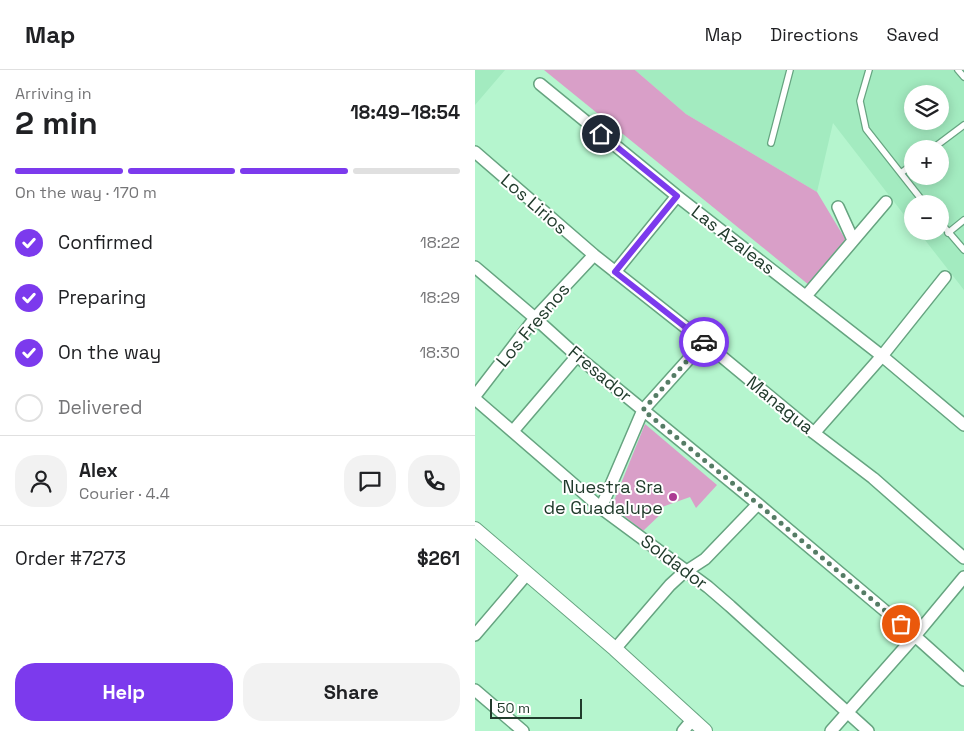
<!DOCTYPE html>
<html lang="en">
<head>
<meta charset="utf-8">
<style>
	body { margin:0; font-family:"Space Grotesk",sans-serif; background:#f2f2f2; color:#202124; height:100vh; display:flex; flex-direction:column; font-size:19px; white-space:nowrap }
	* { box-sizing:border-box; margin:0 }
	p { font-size:16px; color:#757577 }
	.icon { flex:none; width:28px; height:28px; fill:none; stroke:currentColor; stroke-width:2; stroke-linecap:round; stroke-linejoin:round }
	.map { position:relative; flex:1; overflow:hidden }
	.panel { display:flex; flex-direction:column; background:#fff; width:475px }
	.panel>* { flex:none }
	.buttons { position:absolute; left:429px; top:15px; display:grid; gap:10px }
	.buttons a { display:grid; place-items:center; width:45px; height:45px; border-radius:50%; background:#fff; box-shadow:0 2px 12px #0003; font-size:25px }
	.scale { position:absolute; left:15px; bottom:12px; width:92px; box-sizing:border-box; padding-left:5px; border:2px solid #213b2c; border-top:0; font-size:14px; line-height:18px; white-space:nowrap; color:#213b2c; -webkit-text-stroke:4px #fff; paint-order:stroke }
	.pin { position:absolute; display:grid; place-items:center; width:42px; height:42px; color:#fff; margin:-21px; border:2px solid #fff; border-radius:50%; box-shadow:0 1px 5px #0007 }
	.courier { position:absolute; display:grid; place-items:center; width:50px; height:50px; margin:-25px; border:4px solid #7c3aed; border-radius:50%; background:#fff; color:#222; box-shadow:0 1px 6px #0007 }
	.summary em { font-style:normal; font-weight:600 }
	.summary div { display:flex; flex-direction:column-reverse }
	.summary { display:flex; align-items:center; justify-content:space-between; height:85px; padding:0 15px }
	h1 { font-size:32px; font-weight:600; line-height:38px }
	.bar { display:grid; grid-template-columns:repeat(4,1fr); gap:8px 5px; align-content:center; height:60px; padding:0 15px }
	.bar i { height:6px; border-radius:4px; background:#e0e0e0 }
	.bar .selected { background:#7c3aed }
	.bar p { grid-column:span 4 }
	.line { display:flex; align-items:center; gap:12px; padding:0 15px; border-top:1px solid #e0e0e0 }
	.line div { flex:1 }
	.round { display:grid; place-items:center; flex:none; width:52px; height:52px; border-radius:20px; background:#f2f2f2 }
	ol { padding:0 15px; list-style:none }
	li { display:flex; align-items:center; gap:15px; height:55px }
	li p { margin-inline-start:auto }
	li .icon { padding:5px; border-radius:50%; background:#7c3aed; color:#fff; stroke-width:4 }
	li:last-child { color:#757577 }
	li i { width:28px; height:28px; border:2px solid #e0e0e0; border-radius:50% }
	.button { display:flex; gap:10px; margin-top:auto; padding:10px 15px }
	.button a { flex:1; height:58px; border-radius:20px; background:#7c3aed; color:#fff; font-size:20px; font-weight:600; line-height:58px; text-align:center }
	.button a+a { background:#f2f2f2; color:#202124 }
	header { display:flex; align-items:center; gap:30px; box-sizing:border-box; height:70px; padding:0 25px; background:#fff; border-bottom:1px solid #e0e0e0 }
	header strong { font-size:24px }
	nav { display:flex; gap:28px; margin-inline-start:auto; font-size:18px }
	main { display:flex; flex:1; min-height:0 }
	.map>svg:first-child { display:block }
	.built { fill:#a3ebc0; fill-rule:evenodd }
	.green { fill:#d99fc8 }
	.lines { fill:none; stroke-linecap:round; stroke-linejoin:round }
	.service-casing { stroke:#66a480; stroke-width:8 }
	.minor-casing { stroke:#66a480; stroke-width:14 }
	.tertiary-casing { stroke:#66a480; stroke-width:16 }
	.service { stroke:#fff; stroke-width:5.5 }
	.minor { stroke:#fff; stroke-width:11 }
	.tertiary { stroke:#fff; stroke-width:14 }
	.done { stroke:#557c65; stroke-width:5; stroke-dasharray:0 9 }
	.route { stroke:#7c3aed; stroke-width:6 }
	.poi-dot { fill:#ac3993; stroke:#fff; stroke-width:2 }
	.labels { text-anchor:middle; stroke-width:4; stroke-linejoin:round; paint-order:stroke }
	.street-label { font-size:18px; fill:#213b2c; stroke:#fff }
	.poi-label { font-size:18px; fill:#213b2c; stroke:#fff; text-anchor:end }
</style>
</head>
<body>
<header>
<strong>Map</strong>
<nav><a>Map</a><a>Directions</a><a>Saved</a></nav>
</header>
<main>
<section class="panel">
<div class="summary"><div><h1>2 min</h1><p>Arriving in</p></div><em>18:49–18:54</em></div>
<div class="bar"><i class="selected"></i><i class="selected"></i><i class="selected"></i><i></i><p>On the way · 170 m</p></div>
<ol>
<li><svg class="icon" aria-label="check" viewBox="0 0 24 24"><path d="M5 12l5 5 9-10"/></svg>Confirmed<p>18:22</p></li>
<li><svg class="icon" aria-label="check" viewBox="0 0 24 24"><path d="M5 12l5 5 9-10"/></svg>Preparing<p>18:29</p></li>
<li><svg class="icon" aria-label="check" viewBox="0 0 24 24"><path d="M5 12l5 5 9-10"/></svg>On the way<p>18:30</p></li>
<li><i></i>Delivered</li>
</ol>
<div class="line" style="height:90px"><a class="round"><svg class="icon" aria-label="person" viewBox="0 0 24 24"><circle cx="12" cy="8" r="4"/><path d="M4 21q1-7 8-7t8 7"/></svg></a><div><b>Alex</b><p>Courier · 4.4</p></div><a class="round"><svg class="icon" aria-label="chat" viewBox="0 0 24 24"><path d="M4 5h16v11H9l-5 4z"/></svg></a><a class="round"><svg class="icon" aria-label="phone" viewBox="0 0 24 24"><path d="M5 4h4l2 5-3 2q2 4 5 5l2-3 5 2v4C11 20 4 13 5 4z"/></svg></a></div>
<div class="line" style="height:65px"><div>Order #7273</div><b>$261</b></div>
<div class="button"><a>Help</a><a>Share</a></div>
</section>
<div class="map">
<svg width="489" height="661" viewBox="0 0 489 661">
	<rect width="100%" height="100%" fill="#b5f5ce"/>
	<path class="built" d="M 0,0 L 30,0 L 0,35 Z
		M 160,0 L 489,0 L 489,220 L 443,161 L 465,161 L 465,134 L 438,134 L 437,155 L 358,53 L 342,122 L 211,44 ZM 438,24 L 465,24 L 465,51 L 438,51 ZM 438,79 L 465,79 L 465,106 L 438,106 Z"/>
	<path class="green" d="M 69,0 L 160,0 L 211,44 L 342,122 L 372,172 L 334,215 Z
		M 170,354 L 242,415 L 221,438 L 215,427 L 187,437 L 188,442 L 168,461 L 137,436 Z"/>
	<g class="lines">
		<g class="service-casing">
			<path id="service" d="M 394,0 L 385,31 L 391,59 L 450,134
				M 483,0 L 489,7
				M 296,73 L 315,0
				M 457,79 L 489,55
				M 426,103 L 438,94
				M 465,152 L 489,180
				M 473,163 L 489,150"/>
		</g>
		<g class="minor-casing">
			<path id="minor" d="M 65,14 L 202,126 L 407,286 L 489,355
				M 0,82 L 119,185 L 229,272 L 339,363 L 398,408 L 489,488
				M 363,137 L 378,170
				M 0,197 L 60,248 L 102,286 L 283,434 L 440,566 L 489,610
				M 140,202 L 202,126
				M 331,226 L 411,132
				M 0,326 L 60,248 L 119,185
				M 0,329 L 126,438 L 233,517 L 255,536 L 393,661
				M 38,361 L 102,286
				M 339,363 L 407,286 L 470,207
				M 126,438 L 168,340 L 229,272
				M 0,565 L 52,504
				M 140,579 L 195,515 L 207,504 L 230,489 L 283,434
				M 0,620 L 48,661
				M 208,661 L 218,649
				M 356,661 L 440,566 L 489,507"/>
		</g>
		<g class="tertiary-casing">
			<path id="tertiary" d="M 0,459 L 140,579 L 230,661"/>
		</g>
		<use href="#service" class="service"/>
		<use href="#minor" class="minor"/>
		<use href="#tertiary" class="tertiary"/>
	</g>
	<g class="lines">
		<path class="done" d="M 229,272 L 168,340 L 283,434 L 426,554"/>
		<path class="route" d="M 126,64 L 202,126 L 140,202 L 229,272"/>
	</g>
	<circle class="poi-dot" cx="198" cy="427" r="5"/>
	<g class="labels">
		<g class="street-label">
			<text transform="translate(59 134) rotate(41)" y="6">Los Lirios</text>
			<text transform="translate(258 170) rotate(38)" y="6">Las Azaleas</text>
			<text transform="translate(58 255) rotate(-50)" y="6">Los Fresnos</text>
			<text transform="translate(125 304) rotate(40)" y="6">Fresador</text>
			<text transform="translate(305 335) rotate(39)" y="6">Managua</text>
			<text transform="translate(199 492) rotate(37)" y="6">Soldador</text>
		</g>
		<g class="poi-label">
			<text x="188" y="423">Nuestra Sra<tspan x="188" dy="21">de Guadalupe</tspan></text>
		</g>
	</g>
</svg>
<div class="buttons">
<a><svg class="icon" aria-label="layers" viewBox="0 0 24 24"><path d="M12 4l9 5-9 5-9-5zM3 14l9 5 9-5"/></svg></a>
<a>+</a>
<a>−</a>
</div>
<div class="scale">50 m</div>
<div class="pin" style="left:426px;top:554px;background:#ea580c"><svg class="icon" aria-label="bag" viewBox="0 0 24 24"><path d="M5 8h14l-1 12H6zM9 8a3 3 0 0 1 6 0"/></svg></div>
<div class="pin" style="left:126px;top:64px;background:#1f2937"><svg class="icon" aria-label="home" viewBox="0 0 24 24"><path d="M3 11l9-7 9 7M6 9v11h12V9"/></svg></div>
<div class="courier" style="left:229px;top:272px"><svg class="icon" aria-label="car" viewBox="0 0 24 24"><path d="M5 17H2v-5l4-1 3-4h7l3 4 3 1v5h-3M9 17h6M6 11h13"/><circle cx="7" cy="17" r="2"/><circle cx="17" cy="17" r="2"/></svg></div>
</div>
</main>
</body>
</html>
